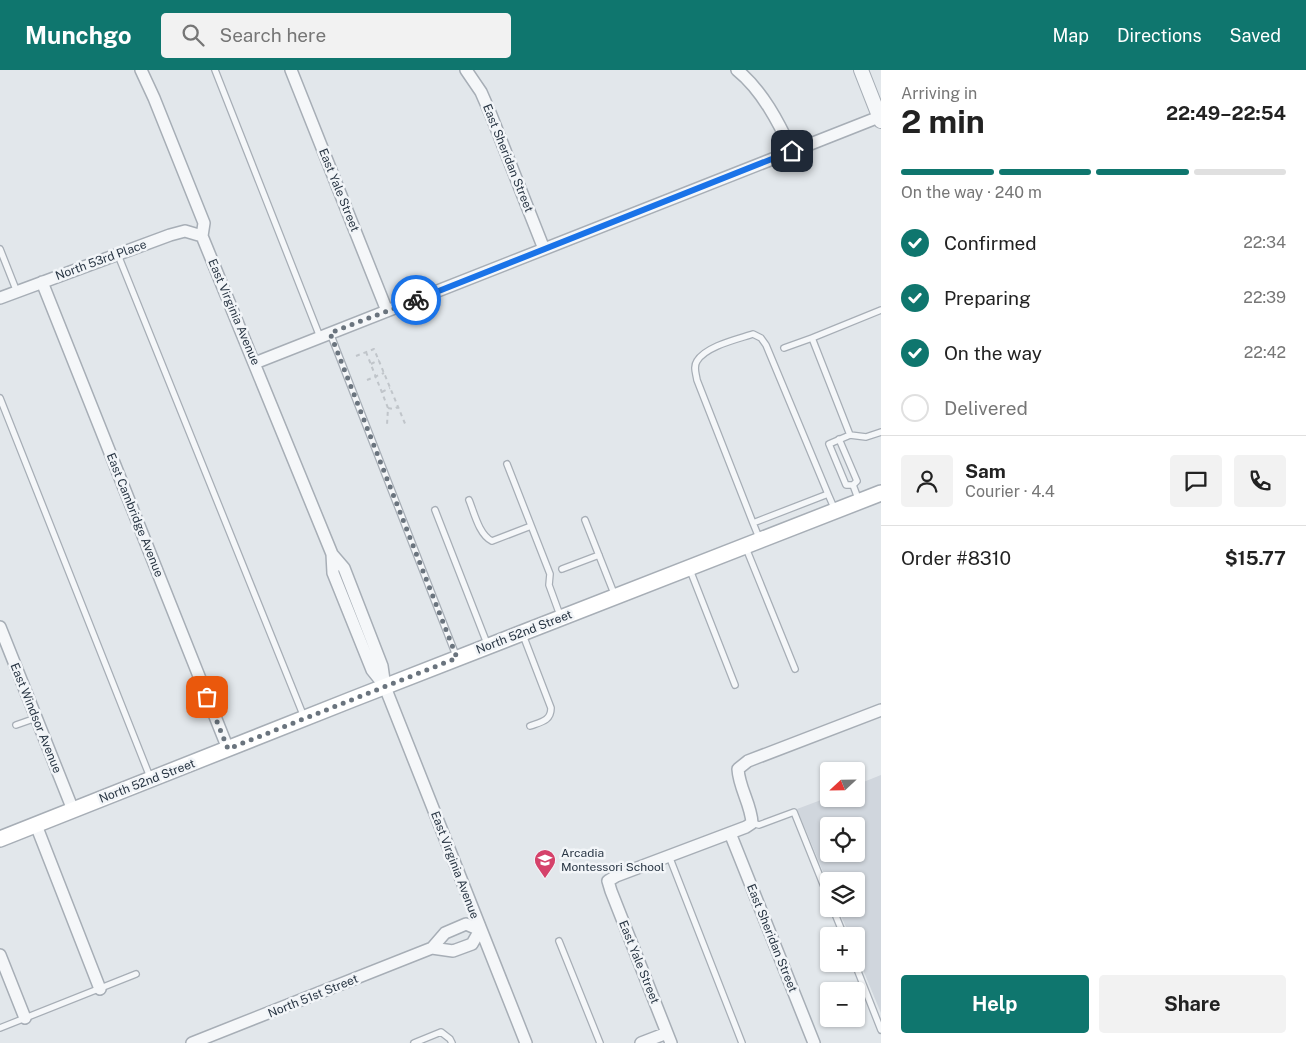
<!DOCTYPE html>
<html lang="en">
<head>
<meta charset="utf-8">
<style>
	body { margin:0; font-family:"Public Sans",sans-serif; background:#f2f2f2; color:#222; height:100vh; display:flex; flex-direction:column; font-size:19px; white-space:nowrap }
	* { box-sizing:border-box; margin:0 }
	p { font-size:16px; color:#767676 }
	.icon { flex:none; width:28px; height:28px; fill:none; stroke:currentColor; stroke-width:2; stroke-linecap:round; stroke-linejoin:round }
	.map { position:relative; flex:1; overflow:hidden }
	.side { display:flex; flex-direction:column; background:#fff; width:425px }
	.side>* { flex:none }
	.needle { width:32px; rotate:248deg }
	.tools { position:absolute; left:820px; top:692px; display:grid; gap:10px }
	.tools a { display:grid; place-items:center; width:45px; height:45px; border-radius:5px; background:#fff; box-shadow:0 1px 4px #0004; font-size:25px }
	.pin { position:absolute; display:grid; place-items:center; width:42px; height:42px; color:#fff; margin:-21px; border-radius:10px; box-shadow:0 2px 8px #0006 }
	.courier { position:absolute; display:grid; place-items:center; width:50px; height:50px; margin:-25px; border:4px solid #1a73e8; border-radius:50%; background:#fff; color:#222; box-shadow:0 1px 6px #0007 }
	.overview em { font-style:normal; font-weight:700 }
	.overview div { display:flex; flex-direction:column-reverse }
	.overview { display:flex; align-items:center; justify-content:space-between; height:85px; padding:0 20px }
	h1 { font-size:32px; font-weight:700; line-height:38px }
	.bar { display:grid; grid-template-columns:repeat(4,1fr); gap:8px 5px; align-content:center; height:60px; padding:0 20px }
	.bar i { height:6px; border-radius:4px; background:#e0e0e0 }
	.bar .on { background:#0f766e }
	.bar p { grid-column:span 4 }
	.line { display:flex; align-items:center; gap:12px; padding:0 20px; border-top:1px solid #e0e0e0 }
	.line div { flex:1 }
	.round { display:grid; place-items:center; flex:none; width:52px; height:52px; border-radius:5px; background:#f2f2f2 }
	ol { padding:0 20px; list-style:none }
	li { display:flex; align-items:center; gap:15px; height:55px }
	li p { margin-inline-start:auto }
	li .icon { padding:5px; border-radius:50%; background:#0f766e; color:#fff; stroke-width:4 }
	li:last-child { color:#767676 }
	li i { width:28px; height:28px; border:2px solid #e0e0e0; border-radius:50% }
	.action { display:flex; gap:10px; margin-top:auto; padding:10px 20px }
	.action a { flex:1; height:58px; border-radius:5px; background:#0f766e; color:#fff; font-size:20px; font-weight:700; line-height:58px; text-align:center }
	.action a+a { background:#f2f2f2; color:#222 }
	header { display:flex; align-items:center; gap:30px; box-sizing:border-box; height:70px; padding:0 25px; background:#0f766e; color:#fff }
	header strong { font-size:24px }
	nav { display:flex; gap:28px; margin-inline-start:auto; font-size:18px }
	.search { width:350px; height:45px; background:#f2f2f2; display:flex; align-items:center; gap:12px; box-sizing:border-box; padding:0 18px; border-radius:5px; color:#767676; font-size:19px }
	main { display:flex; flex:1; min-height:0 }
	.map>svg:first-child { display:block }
	.built { fill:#d0d6dd; fill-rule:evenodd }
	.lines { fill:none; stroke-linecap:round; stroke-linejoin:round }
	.service-casing { stroke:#a7aeb6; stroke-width:8 }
	.minor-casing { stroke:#a7aeb6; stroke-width:14 }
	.tertiary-casing { stroke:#a7aeb6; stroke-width:16 }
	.secondary-casing { stroke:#a7aeb6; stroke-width:18 }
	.path { stroke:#c0c5ca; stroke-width:2; stroke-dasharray:4 4; stroke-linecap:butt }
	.service { stroke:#f5f7f9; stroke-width:5.5 }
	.minor { stroke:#f5f7f9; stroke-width:11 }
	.tertiary { stroke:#f5f7f9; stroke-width:14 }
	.secondary { stroke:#fff; stroke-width:15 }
	.done { stroke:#6a747e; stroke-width:5; stroke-dasharray:0 9 }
	.route { stroke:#1a73e8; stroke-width:6 }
	.labels { text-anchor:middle; stroke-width:5; stroke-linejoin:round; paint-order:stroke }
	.street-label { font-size:12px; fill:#293644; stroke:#f2f5f8 }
	.poi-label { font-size:12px; fill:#293644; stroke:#f2f5f8; text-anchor:start }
</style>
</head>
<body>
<header>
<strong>Munchgo</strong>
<div class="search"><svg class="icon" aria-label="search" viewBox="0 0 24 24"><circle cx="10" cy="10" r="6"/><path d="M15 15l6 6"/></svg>Search here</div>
<nav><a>Map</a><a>Directions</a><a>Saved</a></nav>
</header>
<main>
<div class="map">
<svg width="881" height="973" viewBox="0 0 881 973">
	<rect width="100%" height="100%" fill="#e2e7eb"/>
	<path class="built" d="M 881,705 L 881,943 L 856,883 L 856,866 L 850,866 L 838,839 L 856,839 L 856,811 L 829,811 L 829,816 L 797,739 L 829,727 L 829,729 L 856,729 L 856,715 ZM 829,756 L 856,756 L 856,784 L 829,784 Z"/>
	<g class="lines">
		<g class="service-casing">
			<path id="service" d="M 215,0 L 320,267
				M 0,179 L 17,222
				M 118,185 L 304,647
				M 330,263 L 457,588
				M 784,278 L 812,268
				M 0,328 L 150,707
				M 850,365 L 812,268 L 881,240
				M 839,369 L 857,411 L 853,415 L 859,431
				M 507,394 L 550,504 L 549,515 L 561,548
				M 853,415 L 846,415 L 829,374 L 850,365 L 866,367 L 881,362
				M 828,424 L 835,440
				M 469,430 C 474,442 479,465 492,471 L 531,456
				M 435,440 L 488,576
				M 585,450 L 615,526
				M 753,453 L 828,424 L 766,275 L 761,268 L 753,264 C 738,269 706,276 697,291 C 693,297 696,303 697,310 L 753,453 L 760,470
				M 746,478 L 795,599
				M 562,499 L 599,485
				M 690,500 L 735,615
				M 523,565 L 551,638 C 551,651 541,652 530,656
				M 16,655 L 36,648
				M 752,753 L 759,755 L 794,742 L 829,829
				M 669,786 L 742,973
				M 833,839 L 844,866
				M 559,871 L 600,973
				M 855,894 L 881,960
				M 0,958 L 136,904
				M 414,973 L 441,962 L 450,969 L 452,973"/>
		</g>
		<g class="minor-casing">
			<path id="minor" d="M 141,0 L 154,28 L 204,153 L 202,166 L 332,484 L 344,498 L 382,596 L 385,617 L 526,973
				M 291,0 L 387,241
				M 466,0 L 481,22 L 491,45 L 544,179
				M 737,0 C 762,20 779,53 792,81
				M 42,212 L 228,679
				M 0,228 L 170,165 L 185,161 L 202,166
				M 255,293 L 879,47
				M 332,484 L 333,503 L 372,600 L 384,615
				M 0,557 L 73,740
				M 36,755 L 100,919
				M 730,763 L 814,973
				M 0,885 L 25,948
				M 192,973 L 432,878 L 453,881 L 472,874 L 480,860 L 466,854 L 445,863 L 432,878
				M 641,973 L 667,963
				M 671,973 L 611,821 L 608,811 L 616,806 L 746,757 L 752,753 C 751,734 739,718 738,699 L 748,691 L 881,640"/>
		</g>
		<g class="tertiary-casing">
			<path id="tertiary" d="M 861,0 L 881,51"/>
		</g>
		<g class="secondary-casing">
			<path id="secondary" d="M 0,769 L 353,629 L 881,423"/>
		</g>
		<path class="path" d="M 366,282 L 388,338 L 387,355
			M 356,286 L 374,279 L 406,356
			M 371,294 L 379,290
			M 367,310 L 384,303
			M 382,322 L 390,318
			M 388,338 L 393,339 L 398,337"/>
		<use href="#service" class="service"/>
		<use href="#minor" class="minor"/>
		<use href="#tertiary" class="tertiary"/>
		<use href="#secondary" class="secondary"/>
	</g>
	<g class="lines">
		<path class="done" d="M 207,627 L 228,679 L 457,588 L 330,263 L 416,230"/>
		<path class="route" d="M 416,230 L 792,81"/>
	</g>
	<defs>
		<g id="school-pin" transform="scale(1.125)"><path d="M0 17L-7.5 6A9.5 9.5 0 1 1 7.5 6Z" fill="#d5426a" stroke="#f2f5f8"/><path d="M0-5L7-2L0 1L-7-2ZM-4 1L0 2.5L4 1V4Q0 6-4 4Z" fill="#fff"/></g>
	</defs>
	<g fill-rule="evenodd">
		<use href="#school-pin" x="545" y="790"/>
	</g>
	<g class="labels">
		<g class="street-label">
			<text transform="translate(508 88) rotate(68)" y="4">East Sheridan Street</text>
			<text transform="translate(339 120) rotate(68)" y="4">East Yale Street</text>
			<text transform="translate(101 190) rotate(-20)" y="4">North 53rd Place</text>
			<text transform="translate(234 242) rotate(67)" y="4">East Virginia Avenue</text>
			<text transform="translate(135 445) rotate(68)" y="4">East Cambridge Avenue</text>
			<text transform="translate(524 562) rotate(-21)" y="4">North 52nd Street</text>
			<text transform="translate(36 648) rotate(68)" y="4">East Windsor Avenue</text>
			<text transform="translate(147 711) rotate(-21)" y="4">North 52nd Street</text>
			<text transform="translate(455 795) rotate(69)" y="4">East Virginia Avenue</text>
			<text transform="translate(772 868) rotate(68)" y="4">East Sheridan Street</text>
			<text transform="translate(639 892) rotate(68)" y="4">East Yale Street</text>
			<text transform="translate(313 926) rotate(-22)" y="4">North 51st Street</text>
		</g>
		<g class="poi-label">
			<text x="561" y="787">Arcadia<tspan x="561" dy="14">Montessori School</tspan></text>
		</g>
	</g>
</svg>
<div class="tools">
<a><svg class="needle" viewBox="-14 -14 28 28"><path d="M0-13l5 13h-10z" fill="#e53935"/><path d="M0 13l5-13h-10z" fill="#767676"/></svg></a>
<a><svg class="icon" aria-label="locate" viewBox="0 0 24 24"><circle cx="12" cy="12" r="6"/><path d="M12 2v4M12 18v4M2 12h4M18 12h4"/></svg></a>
<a><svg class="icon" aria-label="layers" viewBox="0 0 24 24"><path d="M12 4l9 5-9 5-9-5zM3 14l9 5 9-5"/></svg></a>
<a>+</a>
<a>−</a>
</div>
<div class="pin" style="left:207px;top:627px;background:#ea580c"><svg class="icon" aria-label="bag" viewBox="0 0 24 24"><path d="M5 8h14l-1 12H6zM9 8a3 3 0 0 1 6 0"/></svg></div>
<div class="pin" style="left:792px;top:81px;background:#1f2937"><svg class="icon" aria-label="home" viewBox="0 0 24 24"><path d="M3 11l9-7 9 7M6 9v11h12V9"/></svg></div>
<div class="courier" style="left:416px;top:230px"><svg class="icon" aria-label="bike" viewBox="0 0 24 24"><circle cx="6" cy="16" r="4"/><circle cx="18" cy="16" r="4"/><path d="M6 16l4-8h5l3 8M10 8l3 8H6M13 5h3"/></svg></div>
</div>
<section class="side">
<div class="overview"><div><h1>2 min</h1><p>Arriving in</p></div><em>22:49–22:54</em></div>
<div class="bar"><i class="on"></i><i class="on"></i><i class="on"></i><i></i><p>On the way · 240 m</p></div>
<ol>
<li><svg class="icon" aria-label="check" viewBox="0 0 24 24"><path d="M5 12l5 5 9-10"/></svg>Confirmed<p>22:34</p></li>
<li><svg class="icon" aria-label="check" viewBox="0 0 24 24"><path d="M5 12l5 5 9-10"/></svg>Preparing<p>22:39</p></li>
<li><svg class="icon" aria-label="check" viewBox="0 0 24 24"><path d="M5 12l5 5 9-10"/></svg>On the way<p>22:42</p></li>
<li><i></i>Delivered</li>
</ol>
<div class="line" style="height:90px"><a class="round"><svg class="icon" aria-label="person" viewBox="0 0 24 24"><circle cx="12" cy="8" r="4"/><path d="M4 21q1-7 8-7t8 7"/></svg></a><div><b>Sam</b><p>Courier · 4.4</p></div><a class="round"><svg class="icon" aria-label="chat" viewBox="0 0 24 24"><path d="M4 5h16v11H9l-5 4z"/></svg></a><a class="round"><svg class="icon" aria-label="phone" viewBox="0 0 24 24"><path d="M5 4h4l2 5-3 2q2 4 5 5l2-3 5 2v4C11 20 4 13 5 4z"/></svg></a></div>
<div class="line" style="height:65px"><div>Order #8310</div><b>$15.77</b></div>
<div class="action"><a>Help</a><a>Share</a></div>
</section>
</main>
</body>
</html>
